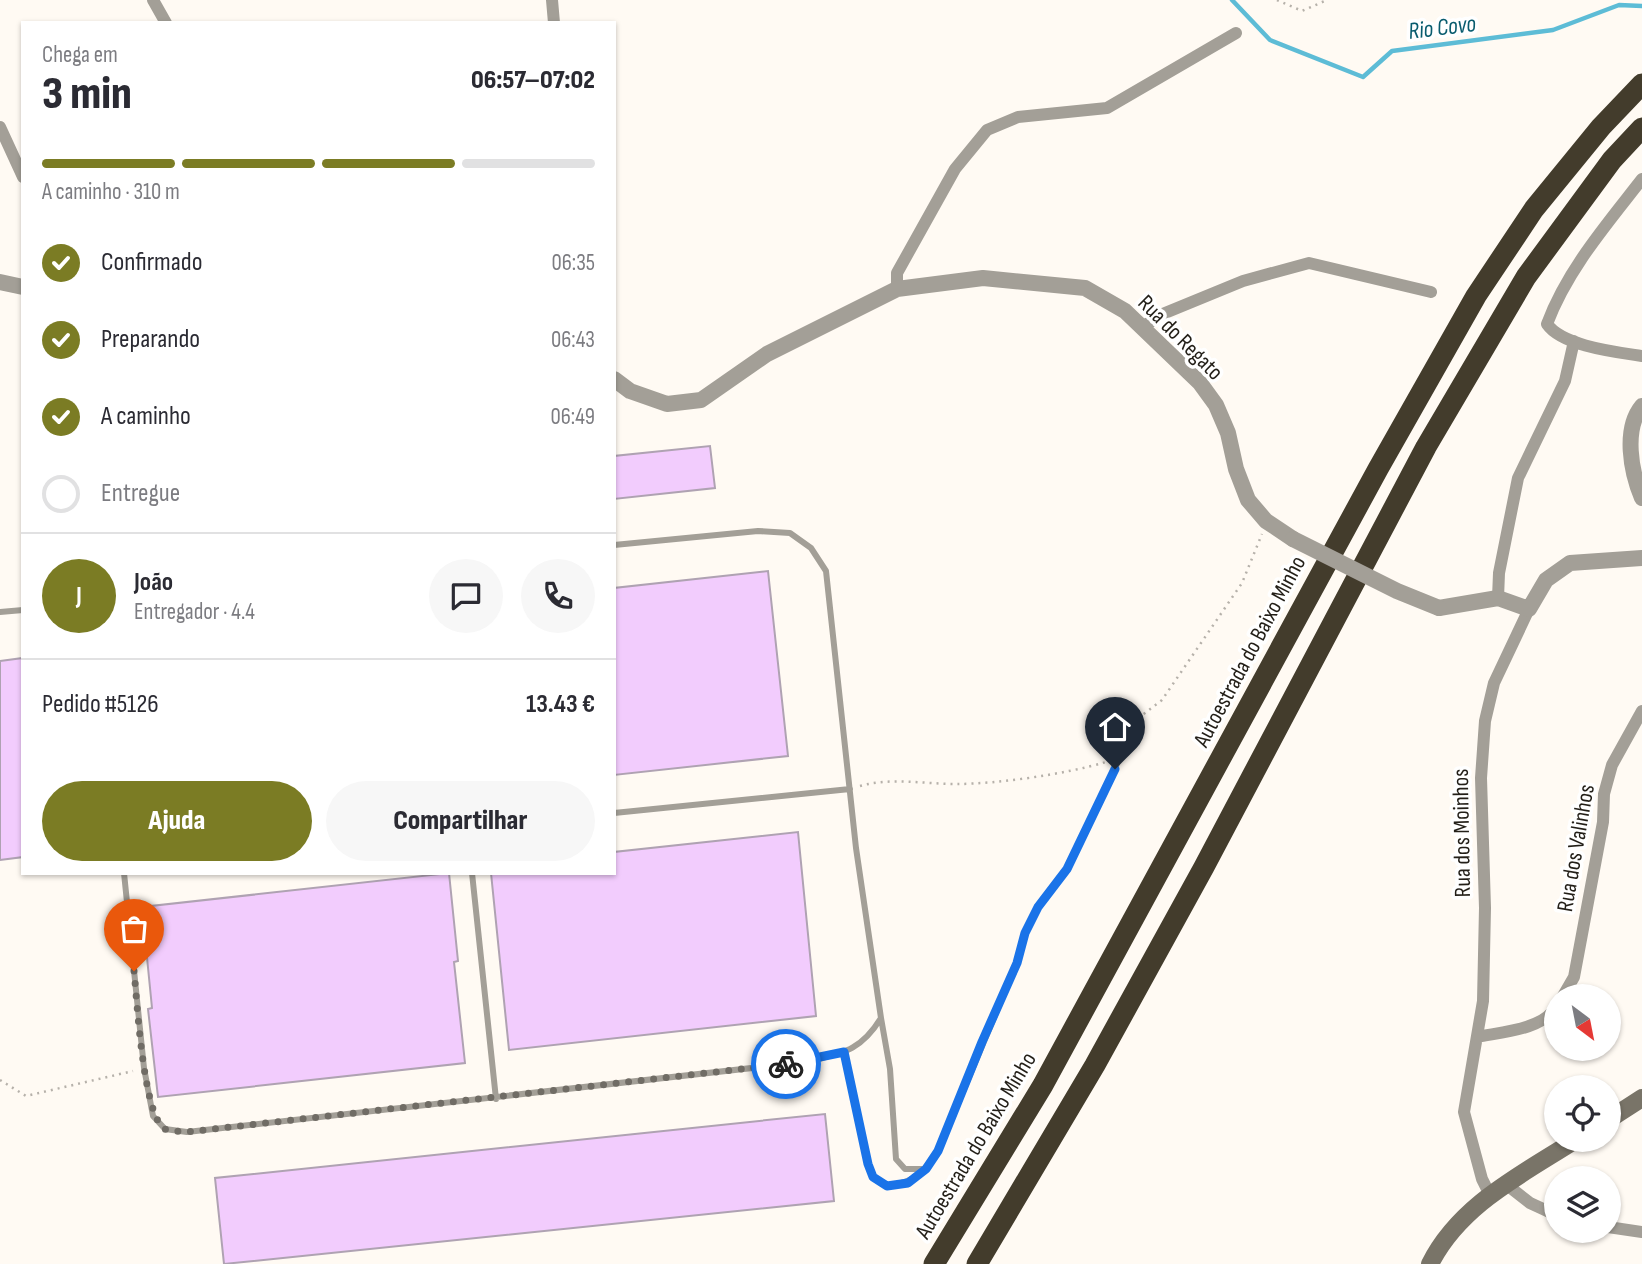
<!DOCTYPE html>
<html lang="pt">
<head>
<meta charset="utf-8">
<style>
	body { margin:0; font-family:"Sofia Sans Condensed",sans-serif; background:#f7f7f7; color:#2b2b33; height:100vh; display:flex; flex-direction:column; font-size:26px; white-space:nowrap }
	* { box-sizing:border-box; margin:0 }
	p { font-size:23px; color:#7c7c81 }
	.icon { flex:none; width:38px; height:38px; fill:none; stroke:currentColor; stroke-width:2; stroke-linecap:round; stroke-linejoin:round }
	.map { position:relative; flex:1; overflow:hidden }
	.panel { position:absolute; left:21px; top:21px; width:595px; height:854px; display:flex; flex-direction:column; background:#fff; border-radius:0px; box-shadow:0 2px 5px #0004 }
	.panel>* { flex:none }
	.needle { width:46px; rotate:148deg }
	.fabs { position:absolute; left:1544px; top:984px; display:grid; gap:14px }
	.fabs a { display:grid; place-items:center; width:77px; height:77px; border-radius:50%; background:#fff; box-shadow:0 2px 5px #0004; font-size:35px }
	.pin { position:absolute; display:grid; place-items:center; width:60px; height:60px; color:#fff; margin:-72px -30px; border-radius:50% 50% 50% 0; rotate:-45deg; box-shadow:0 0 7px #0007 }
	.pin .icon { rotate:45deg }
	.courier { position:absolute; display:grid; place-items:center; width:70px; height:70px; margin:-35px; border:5px solid #1a73e8; border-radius:50%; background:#fff; color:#222; box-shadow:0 2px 9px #0007 }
	.headline em { font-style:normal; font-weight:800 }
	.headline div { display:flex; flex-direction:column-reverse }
	.headline { display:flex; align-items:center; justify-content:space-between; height:119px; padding:0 21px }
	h1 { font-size:46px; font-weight:800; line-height:52px }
	.bar { display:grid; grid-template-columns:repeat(4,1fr); gap:10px 7px; align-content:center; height:84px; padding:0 21px }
	.bar i { height:9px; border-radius:5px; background:#e1e1e2 }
	.bar .selected { background:#7b7c24 }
	.bar p { grid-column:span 4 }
	.line { display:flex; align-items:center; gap:18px; padding:0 21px; border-top:2px solid #e1e1e2 }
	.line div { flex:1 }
	.round { display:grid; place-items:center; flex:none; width:74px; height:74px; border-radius:37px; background:#f7f7f7 }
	ol { padding:0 21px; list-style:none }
	li { display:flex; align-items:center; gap:21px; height:77px }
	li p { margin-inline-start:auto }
	li .icon { padding:7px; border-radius:50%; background:#7b7c24; color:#fff; stroke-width:4 }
	li:last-child { color:#7c7c81 }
	li i { width:38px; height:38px; border:4px solid #e1e1e2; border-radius:50% }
	.primary-button { display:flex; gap:14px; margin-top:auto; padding:14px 21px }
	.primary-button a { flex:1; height:80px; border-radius:42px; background:#7b7c24; color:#fff; font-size:28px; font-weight:800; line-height:80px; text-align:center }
	.primary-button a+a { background:#f7f7f7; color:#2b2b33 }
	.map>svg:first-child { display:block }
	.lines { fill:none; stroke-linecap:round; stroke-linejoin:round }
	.stream { stroke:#5dbcd6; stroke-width:4.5 }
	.building { fill:#f2ccfd; stroke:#afa2b2; stroke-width:2 }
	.path { stroke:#b6b1aa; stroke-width:2.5; stroke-dasharray:2 5; stroke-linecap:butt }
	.service { stroke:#a39f97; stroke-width:6 }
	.minor { stroke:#a39f97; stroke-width:12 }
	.tertiary { stroke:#a39f97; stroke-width:16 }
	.secondary { stroke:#797468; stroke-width:18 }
	.motorway { stroke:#433c2c; stroke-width:21 }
	.tertiary-bridge { stroke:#a39f97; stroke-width:16 }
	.done { stroke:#706c65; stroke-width:7; stroke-dasharray:0 12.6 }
	.route { stroke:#1a73e8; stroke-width:9 }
	.labels { text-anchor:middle; stroke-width:7; stroke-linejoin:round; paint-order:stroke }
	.street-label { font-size:23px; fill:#231f18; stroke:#fff }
	.water-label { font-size:24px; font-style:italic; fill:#095c6e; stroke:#fff }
</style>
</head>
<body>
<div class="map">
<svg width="1642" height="1264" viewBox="0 0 1642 1264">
	<rect width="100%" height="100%" fill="#fffaf3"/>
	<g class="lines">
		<path class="stream" d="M 1232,0 L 1270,40 L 1363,77 L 1392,51 L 1553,30 L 1619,5 L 1642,6"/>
	</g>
	<path class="building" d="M 710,446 L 715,488 L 614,499 L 614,456 Z
		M 768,571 L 788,756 L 614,775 L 614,588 Z
		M 23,658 L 23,857 L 0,860 L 0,661 Z
		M 798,832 L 816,1016 L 509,1050 L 491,873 L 614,873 L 614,852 Z
		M 449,873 L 458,961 L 454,962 L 465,1063 L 158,1097 L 148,1009 L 152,1008 L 142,907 Z
		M 825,1114 L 834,1201 L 224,1264 L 215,1178 Z"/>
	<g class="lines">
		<path class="path" d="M 1277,0 L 1302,11 L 1327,0
			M 1130,738 L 1141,716 L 1162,700 L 1242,583 L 1262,534
			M 860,786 C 892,777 923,784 956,784 C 998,784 1066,774 1106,762
			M 0,1080 L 26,1096 L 133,1071"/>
		<path class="service" d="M 0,612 L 23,610
			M 614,813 L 850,789
			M 124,873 L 144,1068 L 153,1116 L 165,1129 L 187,1132 L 805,1062 C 842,1053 860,1052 881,1018 L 856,848 L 826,571 L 811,548 L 790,533 L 758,531 L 614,545
			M 472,873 L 496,1099
			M 881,1018 L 890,1069 L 896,1159 L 905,1169 L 926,1169
			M 844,1052 L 868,1164 L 873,1177 L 887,1186 C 915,1182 922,1174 938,1151 L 1017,963 L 1025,933 L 1038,907 L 1067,869 L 1125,747"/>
		<path class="minor" d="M 153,0 L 166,23
			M 552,0 L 554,23
			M 0,127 L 23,177
			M 1642,179 C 1607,224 1567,270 1547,324 C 1562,346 1616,352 1642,356
			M 897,289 L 897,273 L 955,169 L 987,130 L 1018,117 L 1107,108 L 1236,33
			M 1142,327 L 1165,313 L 1243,281 L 1309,263 L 1431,292
			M 1498,598 L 1499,573 L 1518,478 L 1565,381 L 1574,341
			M 1563,996 L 1574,977 L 1603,822 L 1604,794 L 1612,765 L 1642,711
			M 1477,1037 C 1501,1032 1542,1030 1556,1007
			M 1507,1185 L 1530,1203 L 1556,1215
			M 1490,1195 L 1482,1179 L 1464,1112 L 1483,1001 L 1485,908 L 1481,778 L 1485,721 L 1494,683 L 1529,609
			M 1608,1227 L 1642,1232"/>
		<path class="tertiary" d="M 0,282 L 23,287
			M 614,379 L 630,391 L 667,404 L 701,400 L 767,354 L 897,289 L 983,278 L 1085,288 L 1125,311 L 1200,383 L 1216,405 L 1228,433 L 1236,469 L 1248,500 L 1266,521 L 1293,539
			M 1642,406 C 1623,429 1631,472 1642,498
			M 1439,608 L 1498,598 L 1529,609 L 1546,580 L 1570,563 L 1642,558"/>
		<path class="secondary" d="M 1608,1120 L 1642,1098
			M 1430,1264 C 1460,1204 1523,1174 1577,1139"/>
		<path class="motorway" d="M 934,1264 L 1043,1085 L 1378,469 L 1476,296 L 1534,209 L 1601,127 L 1642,84
			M 977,1264 L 1095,1065 L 1204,867 L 1426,447 L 1526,277 L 1612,160 L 1642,128"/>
		<path class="tertiary-bridge" d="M 1293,539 L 1397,591 L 1439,608"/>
	</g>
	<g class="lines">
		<path class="done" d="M 134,971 C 137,999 143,1117 165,1129 C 170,1132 181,1131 187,1132 L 786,1064"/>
		<path class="route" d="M 786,1064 L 844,1052 L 868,1164 L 873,1177 L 887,1186 L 908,1183 L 926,1169 L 938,1151 L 982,1042 L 1017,963 L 1025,933 L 1038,907 L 1067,869 L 1115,769"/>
	</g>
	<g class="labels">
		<g class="street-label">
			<text transform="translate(1181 337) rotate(45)" y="8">Rua do Regato</text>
			<text transform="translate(1249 651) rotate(-62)" y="8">Autoestrada do Baixo Minho</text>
			<text transform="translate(1461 833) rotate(-91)" y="8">Rua dos Moinhos</text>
			<text transform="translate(1575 848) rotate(-80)" y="8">Rua dos Valinhos</text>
			<text transform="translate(975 1145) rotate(-59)" y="8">Autoestrada do Baixo Minho</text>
		</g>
		<g class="water-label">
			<text transform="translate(1442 27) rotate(-7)" y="8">Rio Covo</text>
		</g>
	</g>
</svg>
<div class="fabs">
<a><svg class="needle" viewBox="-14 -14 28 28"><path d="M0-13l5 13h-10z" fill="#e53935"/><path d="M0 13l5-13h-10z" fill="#7c7c81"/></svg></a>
<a><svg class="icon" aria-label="locate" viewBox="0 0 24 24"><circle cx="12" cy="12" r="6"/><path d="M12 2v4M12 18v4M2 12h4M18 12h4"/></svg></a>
<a><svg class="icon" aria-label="layers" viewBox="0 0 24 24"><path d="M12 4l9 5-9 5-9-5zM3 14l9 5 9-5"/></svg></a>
</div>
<div class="pin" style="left:134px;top:971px;background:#ea580c"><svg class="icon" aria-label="bag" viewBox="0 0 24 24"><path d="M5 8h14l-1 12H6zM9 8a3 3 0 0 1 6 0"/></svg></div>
<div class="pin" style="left:1115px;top:769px;background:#1f2937"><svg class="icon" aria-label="home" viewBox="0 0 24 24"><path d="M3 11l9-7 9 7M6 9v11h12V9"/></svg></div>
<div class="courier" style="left:786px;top:1064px"><svg class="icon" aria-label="bike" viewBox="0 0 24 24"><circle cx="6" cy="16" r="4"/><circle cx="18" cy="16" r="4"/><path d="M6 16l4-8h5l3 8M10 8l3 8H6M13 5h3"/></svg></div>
<section class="panel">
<div class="headline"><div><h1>3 min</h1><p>Chega em</p></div><em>06:57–07:02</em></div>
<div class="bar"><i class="selected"></i><i class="selected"></i><i class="selected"></i><i></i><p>A caminho · 310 m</p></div>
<ol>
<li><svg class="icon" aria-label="check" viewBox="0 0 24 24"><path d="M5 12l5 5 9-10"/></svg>Confirmado<p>06:35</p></li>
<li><svg class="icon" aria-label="check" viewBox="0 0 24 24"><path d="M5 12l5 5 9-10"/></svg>Preparando<p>06:43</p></li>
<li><svg class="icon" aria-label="check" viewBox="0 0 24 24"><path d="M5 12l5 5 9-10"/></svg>A caminho<p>06:49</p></li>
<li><i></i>Entregue</li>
</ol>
<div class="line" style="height:126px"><b class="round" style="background:#7b7c24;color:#fff">J</b><div><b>João</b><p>Entregador · 4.4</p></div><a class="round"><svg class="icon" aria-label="chat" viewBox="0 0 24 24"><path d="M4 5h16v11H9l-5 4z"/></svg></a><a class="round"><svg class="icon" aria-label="phone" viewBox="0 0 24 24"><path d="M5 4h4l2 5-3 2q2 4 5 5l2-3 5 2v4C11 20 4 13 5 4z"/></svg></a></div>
<div class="line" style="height:91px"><div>Pedido #5126</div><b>13.43 €</b></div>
<div class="primary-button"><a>Ajuda</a><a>Compartilhar</a></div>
</section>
</div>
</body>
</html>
